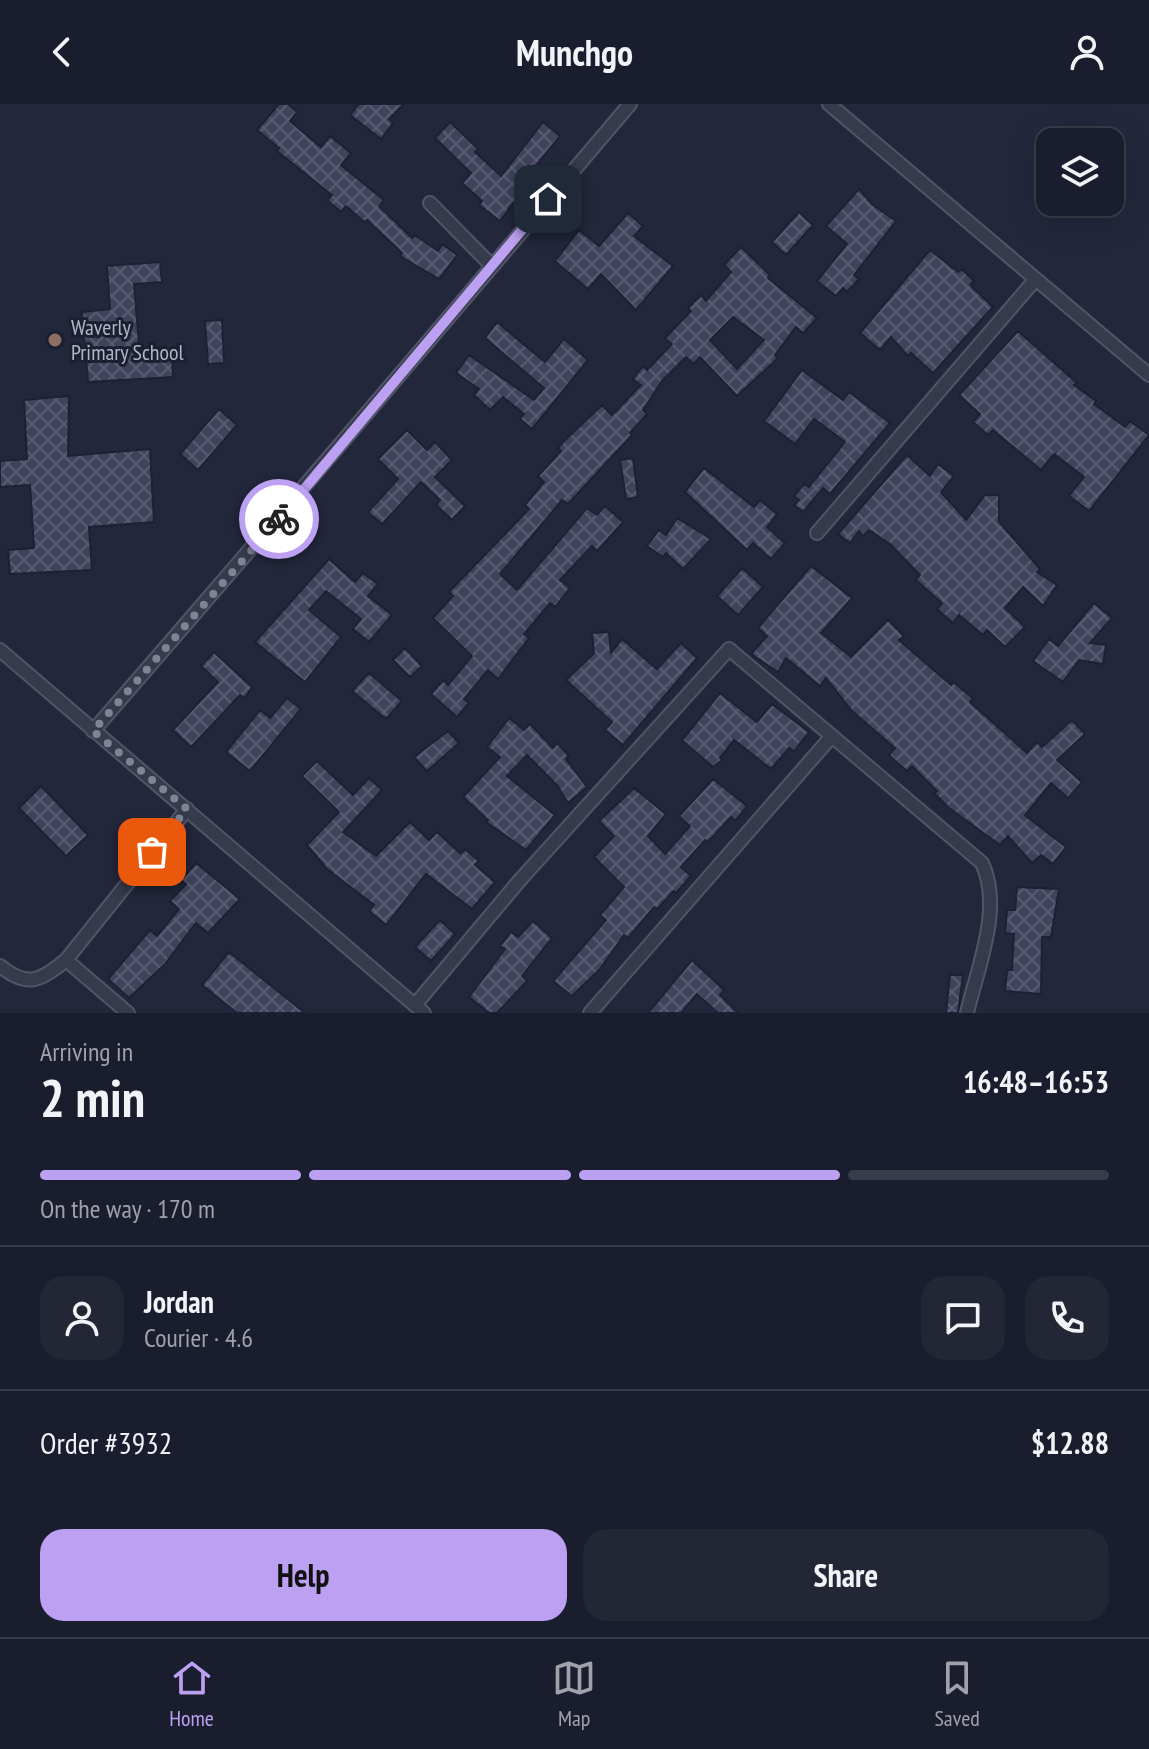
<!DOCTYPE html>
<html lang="en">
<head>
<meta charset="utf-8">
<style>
	body { margin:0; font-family:"PT Sans Narrow",sans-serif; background:#232635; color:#f1f3f6; height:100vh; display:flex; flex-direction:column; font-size:30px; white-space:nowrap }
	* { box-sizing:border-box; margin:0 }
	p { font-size:26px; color:#9fa2aa }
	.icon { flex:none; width:44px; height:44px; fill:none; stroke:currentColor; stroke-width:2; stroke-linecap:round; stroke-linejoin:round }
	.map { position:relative; height:909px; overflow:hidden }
	.details { display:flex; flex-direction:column; background:#1a1d2d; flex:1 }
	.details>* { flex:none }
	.buttons { position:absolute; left:1036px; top:24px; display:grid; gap:16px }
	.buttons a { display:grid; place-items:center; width:88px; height:88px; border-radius:16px; background:#1a1d2d; box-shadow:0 8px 32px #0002,0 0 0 2px #383b49; font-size:40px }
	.pin { position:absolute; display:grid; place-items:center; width:68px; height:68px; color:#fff; margin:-34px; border-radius:16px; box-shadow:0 4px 12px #0006 }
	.courier { position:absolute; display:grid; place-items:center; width:80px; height:80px; margin:-40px; border:6px solid #bca0f2; border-radius:50%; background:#fff; color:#222; box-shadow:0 2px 10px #0007 }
	.head em { font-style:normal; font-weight:800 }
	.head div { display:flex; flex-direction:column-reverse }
	.head { display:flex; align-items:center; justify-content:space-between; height:136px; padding:0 40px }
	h1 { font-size:52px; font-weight:800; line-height:60px }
	.bar { display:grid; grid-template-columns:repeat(4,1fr); gap:12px 8px; align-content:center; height:96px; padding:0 40px }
	.bar i { height:10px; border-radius:6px; background:#383b49 }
	.bar .selected { background:#bca0f2 }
	.bar p { grid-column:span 4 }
	.line { display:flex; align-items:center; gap:20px; padding:0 40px; border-top:2px solid #383b49 }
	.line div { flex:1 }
	.round { display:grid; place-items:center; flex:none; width:84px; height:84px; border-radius:24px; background:#232635 }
	.primary-button { display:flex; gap:16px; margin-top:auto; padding:16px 40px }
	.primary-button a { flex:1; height:92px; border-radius:24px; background:#bca0f2; color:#111; font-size:32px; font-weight:800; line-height:92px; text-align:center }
	.primary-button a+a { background:#232635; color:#f1f3f6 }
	header { display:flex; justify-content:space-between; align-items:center; height:104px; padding:0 40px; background:#1a1d2d; font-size:36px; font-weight:800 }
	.tab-bar { display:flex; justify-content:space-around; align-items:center; height:112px; border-top:2px solid #383b49; background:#1a1d2d; font-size:22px; color:#9fa2aa }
	.tab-bar a { display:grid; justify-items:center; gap:4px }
	.tab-bar .selected { color:#bca0f2 }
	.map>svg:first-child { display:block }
	.building { fill:url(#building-cross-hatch); stroke:#1e2133; stroke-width:2; fill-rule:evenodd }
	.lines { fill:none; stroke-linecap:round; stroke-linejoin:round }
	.minor-casing { stroke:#525567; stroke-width:16 }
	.minor { stroke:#373a4c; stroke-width:12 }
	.done { stroke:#808396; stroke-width:8; stroke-dasharray:0 14.4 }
	.route { stroke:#bca0f2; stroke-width:10 }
	.education-dot { fill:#8d6e63; stroke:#1c1f31; stroke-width:3 }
	.labels { text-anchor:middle; stroke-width:6; stroke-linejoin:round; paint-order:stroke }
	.poi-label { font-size:22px; fill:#b2b5c7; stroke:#1c1f31; text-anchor:start }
</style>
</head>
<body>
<header><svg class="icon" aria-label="back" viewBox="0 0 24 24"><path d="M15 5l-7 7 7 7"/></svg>Munchgo<svg class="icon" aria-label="person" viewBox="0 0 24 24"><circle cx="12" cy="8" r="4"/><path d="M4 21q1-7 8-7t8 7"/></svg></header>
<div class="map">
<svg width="1149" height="909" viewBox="0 0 1149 909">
	<defs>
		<pattern id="building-cross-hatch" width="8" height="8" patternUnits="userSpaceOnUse" patternTransform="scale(2)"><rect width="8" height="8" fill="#3f435c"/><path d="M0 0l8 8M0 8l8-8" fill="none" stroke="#585c72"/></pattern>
	</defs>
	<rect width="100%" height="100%" fill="#23273c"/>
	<path class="building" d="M 279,0 L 288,0 L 297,8 L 290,17 L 321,43 L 330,32 L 351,49 L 341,61 L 384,96 L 379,102 L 412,134 L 415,131 L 438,147 L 442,140 L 457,151 L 439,175 L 400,152 L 402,149 L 367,116 L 364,118 L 346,102 L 341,108 L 327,96 L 332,91 L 277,47 L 279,44 L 257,26 Z
		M 359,0 L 404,0 L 389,15 L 393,19 L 381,35 L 350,11 Z
		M 450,18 L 478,45 L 475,48 L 501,72 L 543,18 L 560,32 L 522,79 L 526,82 L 500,117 L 479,101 L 482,97 L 462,79 L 471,69 L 435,34 Z
		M 859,85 L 873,101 L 896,117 L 854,171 L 859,175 L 847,188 L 843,184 L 836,192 L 817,177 L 847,140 L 826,122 Z
		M 799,108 L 813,121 L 786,151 L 772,138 Z
		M 628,109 L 643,122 L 634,132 L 673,162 L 636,206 L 601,170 L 588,185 L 555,157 L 579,126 L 599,142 Z
		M 741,143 L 770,171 L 768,174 L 817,214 L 803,229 L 796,223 L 775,251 L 778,254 L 737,292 L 700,253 L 694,260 L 686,253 L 662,277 L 643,306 L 647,310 L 630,329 L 632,331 L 568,400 L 562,396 L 500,470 L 517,486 L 587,404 L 597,411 L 605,402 L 623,418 L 597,447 L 592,442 L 560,476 L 570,484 L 555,503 L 550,499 L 524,530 L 529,534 L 498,575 L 488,566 L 464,595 L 469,599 L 457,613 L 431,590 L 443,576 L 448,581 L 472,552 L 433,514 L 453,492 L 449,488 L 529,405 L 525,401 L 544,378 L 538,372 L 561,347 L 558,344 L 565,336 L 602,301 L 612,311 L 641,281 L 633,275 L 643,262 L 647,266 L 672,240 L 665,234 L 691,207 L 688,204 L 701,191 L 706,197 L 731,168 L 724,161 ZM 733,213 L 764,236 L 737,265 L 710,236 Z
		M 930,146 L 958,168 L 962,165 L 974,177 L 970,181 L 993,203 L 933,269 L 911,249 L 908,252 L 891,233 L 880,246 L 860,229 Z
		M 160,158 L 162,178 L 134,180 L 140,252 L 172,250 L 173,273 L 88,278 L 82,208 L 110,205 L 107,162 Z
		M 222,216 L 224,259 L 208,260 L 205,217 Z
		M 497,218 L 545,258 L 564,235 L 588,256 L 532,325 L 520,315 L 524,310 L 503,293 L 490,306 L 474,291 L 479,285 L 456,269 L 469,251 L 534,296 L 544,284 L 485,234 Z
		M 1018,227 L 1077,279 L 1074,281 L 1096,297 L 1094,300 L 1125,323 L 1130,317 L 1149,331 L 1089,407 L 1069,392 L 1084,373 L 1054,350 L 1041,366 L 993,326 L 988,331 L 973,318 L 980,310 L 959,291 Z
		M 802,266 L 843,296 L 849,288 L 890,319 L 830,390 L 823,384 L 803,408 L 794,401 L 799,396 L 794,392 L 804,380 L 809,383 L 845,338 L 814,315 L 795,340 L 764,317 Z
		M 69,292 L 68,352 L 150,345 L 154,418 L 89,423 L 92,466 L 10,470 L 8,446 L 34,444 L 30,381 L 0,383 L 0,357 L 27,355 L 24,296 Z
		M 219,305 L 237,321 L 198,366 L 180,350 Z
		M 407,326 L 427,346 L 435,338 L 452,356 L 435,373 L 465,402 L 452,416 L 436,401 L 440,396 L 421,378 L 382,420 L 368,408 L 398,375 L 378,355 Z
		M 907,351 L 930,372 L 938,360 L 954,372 L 941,388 L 966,416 L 985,391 L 999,391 L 999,418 L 1040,465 L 1037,468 L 1057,481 L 1043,502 L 1023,483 L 1005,504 L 1025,523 L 1005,543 L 987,526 L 983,531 L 959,511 L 953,519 L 937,505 L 942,499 L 916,476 L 920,471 L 890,440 L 869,426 L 863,432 L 859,427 L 850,439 L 838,430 Z
		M 633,354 L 638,393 L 626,395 L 620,356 Z
		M 704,364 L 754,403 L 760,396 L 777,410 L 767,423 L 785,439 L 771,455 L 753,439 L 747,446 L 685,388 Z
		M 677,414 L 711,435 L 683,465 L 666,449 L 663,453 L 647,442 L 659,426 L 666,431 Z
		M 329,455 L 355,478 L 363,469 L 378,480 L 368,492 L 392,511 L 369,538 L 353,525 L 361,515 L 326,487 L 309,506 L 341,533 L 305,578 L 255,538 Z
		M 811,462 L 852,494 L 821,529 L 851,553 L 888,516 L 904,532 L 899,536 L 951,581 L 953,578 L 973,594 L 970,598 L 1027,649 L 1037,638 L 1042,643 L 1072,616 L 1085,630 L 1057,656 L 1082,678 L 1068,694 L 1051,679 L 1025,711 L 1066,743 L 1053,760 L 1041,751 L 1032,759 L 1008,732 L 1000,741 L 949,704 L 934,689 L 937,687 L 912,662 L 907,667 L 889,651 L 895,644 L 852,607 L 826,574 L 820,582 L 786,554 L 778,568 L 751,550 L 767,532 L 758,524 Z
		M 742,464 L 763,483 L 738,511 L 717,492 Z
		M 1094,499 L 1112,514 L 1090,539 L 1106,541 L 1103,560 L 1079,556 L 1063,578 L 1033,557 L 1049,535 L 1058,542 Z
		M 609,528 L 611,549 L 622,535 L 657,565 L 681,539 L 697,554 L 623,641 L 605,626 L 612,618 L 566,576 L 594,549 L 592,529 Z
		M 405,544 L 422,562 L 410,573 L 393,556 Z
		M 214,548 L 252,583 L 245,594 L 240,591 L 191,643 L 173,626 L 218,578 L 201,562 Z
		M 369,569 L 402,597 L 386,615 L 352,587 Z
		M 720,589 L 757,618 L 772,600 L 809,628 L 794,647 L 789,644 L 771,665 L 734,636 L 720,654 L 722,656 L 713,663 L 682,636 Z
		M 287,594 L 301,605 L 250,667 L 226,648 L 260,606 L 270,614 Z
		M 509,614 L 524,626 L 530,620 L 553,644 L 557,639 L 569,652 L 566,655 L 587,683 L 568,699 L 557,681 L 527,651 L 507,672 L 555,711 L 526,746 L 486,718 L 488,716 L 463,693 L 500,653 L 487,643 Z
		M 448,627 L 459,639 L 427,667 L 414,653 Z
		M 317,657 L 353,691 L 369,674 L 382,686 L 343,728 L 376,752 L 410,718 L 429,736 L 437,728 L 461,750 L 465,745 L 479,757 L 475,761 L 495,778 L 472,805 L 426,770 L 386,821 L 369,807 L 374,801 L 327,765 L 307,741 L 339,708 L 302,672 Z
		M 713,675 L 747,702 L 735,717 L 731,713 L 708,738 L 705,736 L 681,763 L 691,772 L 676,789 L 674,787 L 657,805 L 654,803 L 628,834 L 624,831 L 600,865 L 572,892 L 553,877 L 606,816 L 600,811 L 624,783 L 594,753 L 614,732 L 599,717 L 634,684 L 666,710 L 648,732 L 665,750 L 690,722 L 679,712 Z
		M 41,682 L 88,731 L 66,752 L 19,704 Z
		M 196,759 L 240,795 L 208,829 L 196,819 L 165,860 L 129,894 L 108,875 L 150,826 L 157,832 L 179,805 L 170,797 L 186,780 L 181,776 Z
		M 1017,783 L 1059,785 L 1051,833 L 1042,833 L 1041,890 L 1005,887 L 1007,866 L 1012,866 L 1014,830 L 1005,829 L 1007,806 L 1015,806 Z
		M 440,816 L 455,830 L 431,857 L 415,843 Z
		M 533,817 L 552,834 L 522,872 L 527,877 L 497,909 L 489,909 L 469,893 L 505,845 L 500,842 L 511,828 L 518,833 Z
		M 229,848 L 305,909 L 237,909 L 202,881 Z
		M 692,856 L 724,886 L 720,891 L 738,909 L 718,909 L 697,890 L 681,909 L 648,909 Z
		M 950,871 L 963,871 L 958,909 L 946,909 Z"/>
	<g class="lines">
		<g class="minor-casing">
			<path id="minor" d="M 829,0 L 1149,271
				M 430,99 L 491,161
				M 817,429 L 1035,176
				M 0,546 L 424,909
				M 93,627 C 274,419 452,210 630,0
				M 66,856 L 128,909
				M 0,862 C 28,885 41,876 66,856 L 187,705
				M 415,901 L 520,776 L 729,545 L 982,759 C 1003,804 978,862 967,909
				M 590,909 L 832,632"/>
		</g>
		<use href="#minor" class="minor"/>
	</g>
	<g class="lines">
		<path class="done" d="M 152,748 L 187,705 L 93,627 L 279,415"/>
		<path class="route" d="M 279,415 L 548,95"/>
	</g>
	<circle class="education-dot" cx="55" cy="236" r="8"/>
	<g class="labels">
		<g class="poi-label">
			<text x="71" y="231">Waverly<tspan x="71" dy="25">Primary School</tspan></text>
		</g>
	</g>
</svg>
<div class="buttons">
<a><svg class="icon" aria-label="layers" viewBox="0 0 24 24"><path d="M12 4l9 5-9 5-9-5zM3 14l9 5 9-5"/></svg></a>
</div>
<div class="pin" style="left:152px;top:748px;background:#ea580c"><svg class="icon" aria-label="bag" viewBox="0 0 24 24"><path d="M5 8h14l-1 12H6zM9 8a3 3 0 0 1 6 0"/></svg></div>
<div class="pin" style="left:548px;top:95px;background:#1f2937"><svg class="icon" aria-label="home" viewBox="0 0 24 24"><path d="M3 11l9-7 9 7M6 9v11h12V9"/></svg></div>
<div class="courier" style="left:279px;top:415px"><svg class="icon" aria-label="bike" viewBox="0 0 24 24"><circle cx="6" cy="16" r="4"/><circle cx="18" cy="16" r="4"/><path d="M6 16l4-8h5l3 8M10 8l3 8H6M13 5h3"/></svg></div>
</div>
<section class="details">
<div class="head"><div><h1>2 min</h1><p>Arriving in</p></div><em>16:48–16:53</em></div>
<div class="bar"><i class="selected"></i><i class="selected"></i><i class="selected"></i><i></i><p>On the way · 170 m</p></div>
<div class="line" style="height:144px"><a class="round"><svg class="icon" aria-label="person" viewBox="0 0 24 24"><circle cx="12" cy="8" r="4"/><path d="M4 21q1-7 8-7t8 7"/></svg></a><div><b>Jordan</b><p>Courier · 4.6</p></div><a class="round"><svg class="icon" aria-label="chat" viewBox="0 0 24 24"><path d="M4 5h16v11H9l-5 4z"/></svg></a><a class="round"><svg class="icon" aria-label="phone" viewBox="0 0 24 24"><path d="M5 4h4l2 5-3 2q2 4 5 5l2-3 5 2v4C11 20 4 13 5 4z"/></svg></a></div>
<div class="line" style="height:104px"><div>Order #3932</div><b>$12.88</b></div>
<div class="primary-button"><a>Help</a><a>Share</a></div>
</section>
<nav class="tab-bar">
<a class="selected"><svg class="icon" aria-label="home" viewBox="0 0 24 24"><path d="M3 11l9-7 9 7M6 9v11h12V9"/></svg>Home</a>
<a><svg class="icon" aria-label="map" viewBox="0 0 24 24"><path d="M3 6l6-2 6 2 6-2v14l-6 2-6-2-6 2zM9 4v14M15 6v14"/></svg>Map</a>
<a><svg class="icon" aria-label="saved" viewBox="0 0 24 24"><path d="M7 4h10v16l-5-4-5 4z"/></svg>Saved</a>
</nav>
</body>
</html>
